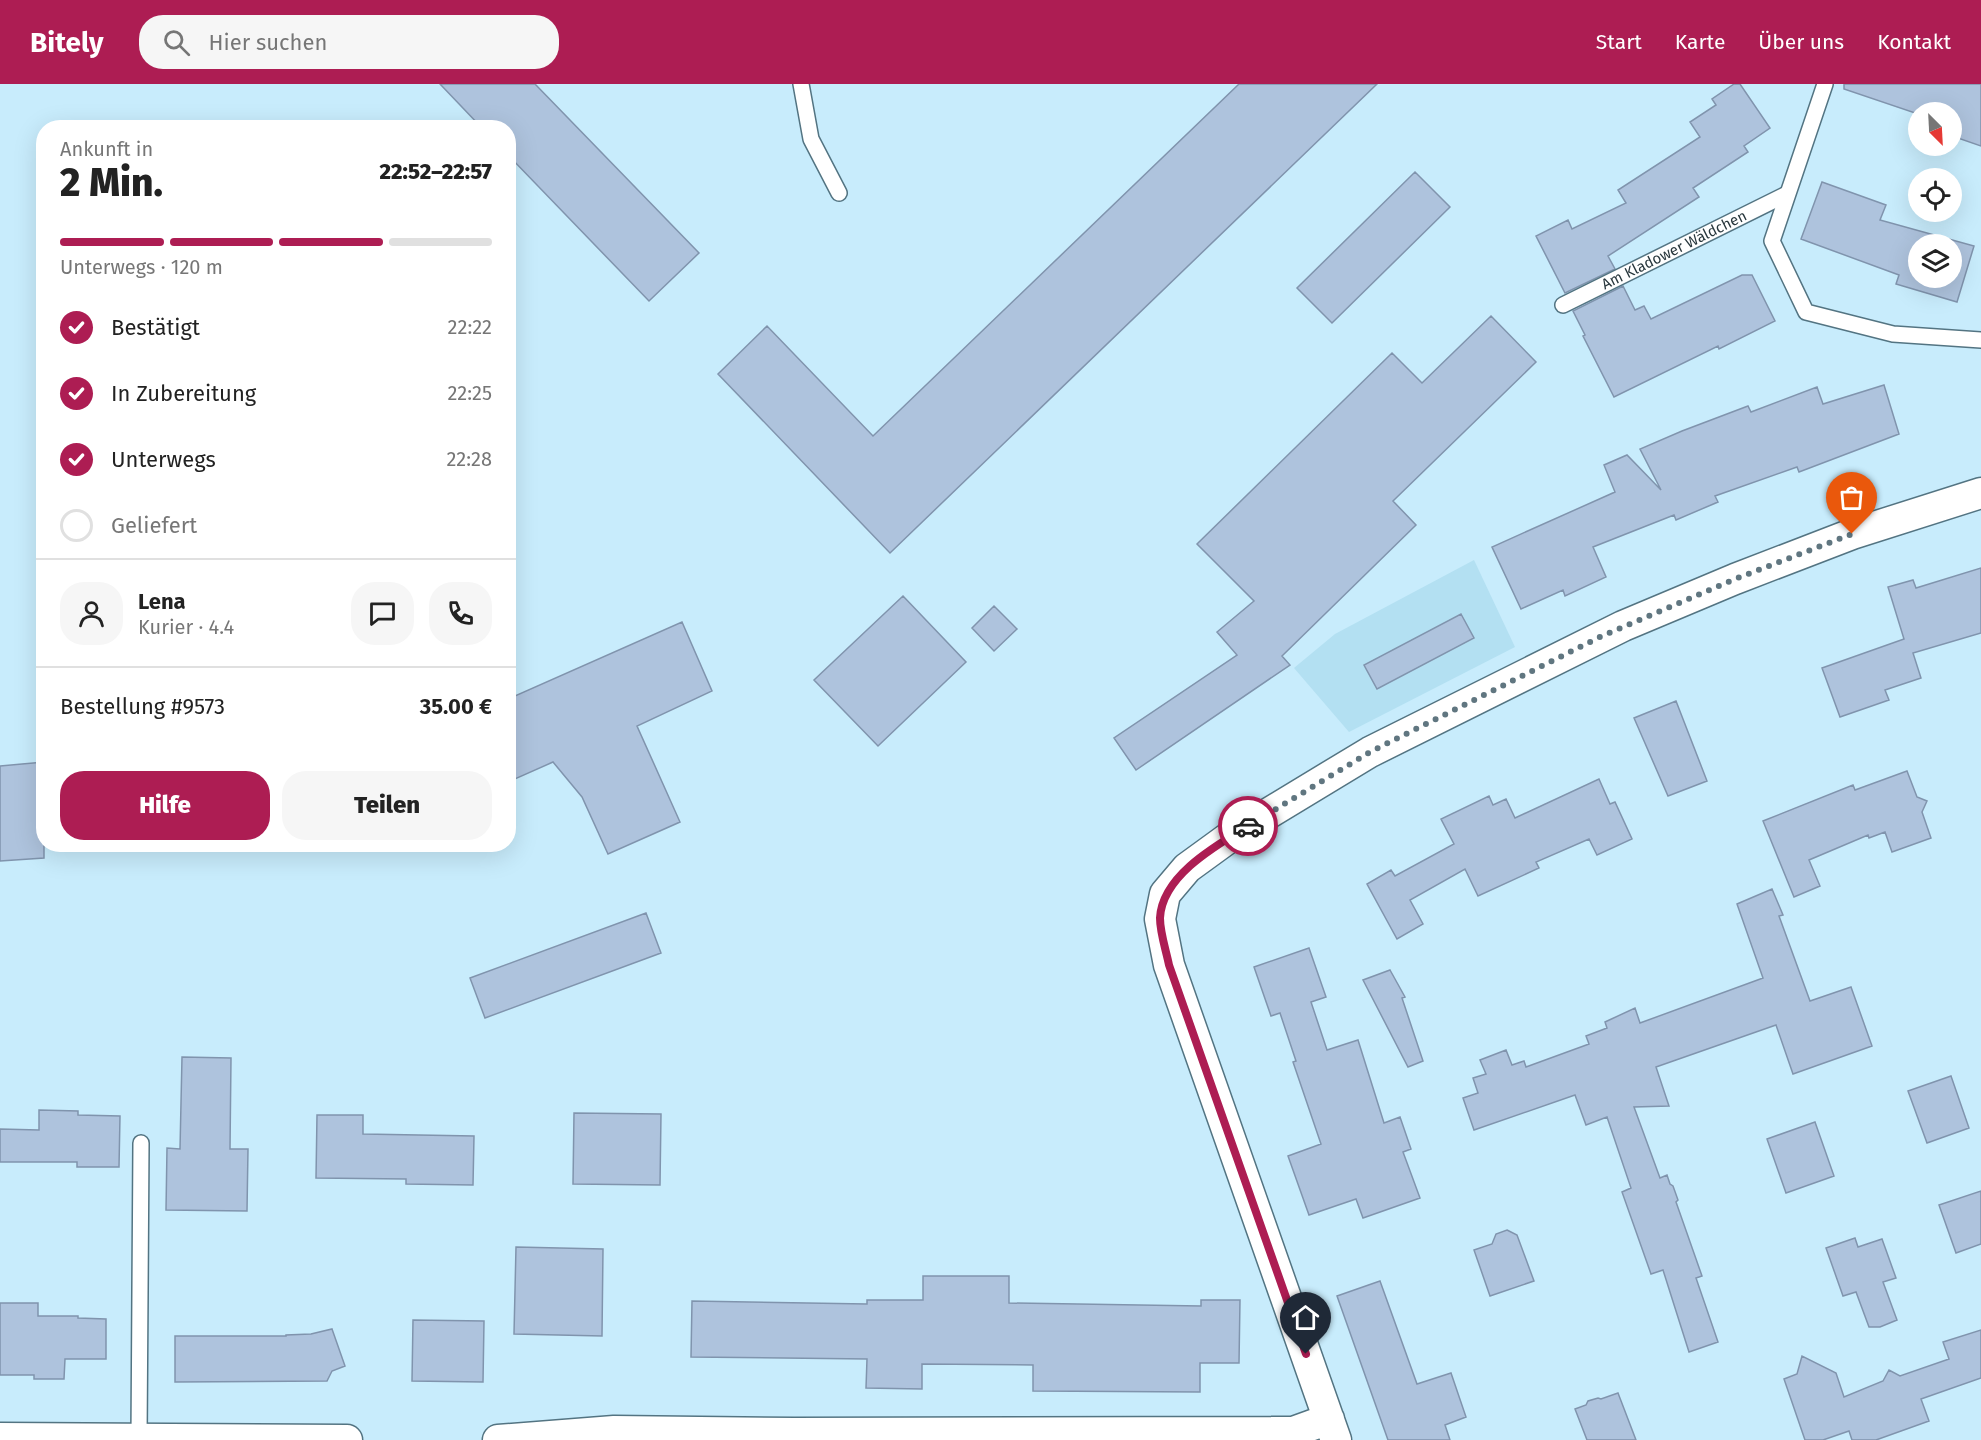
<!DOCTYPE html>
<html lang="de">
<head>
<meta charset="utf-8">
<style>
	body { margin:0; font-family:"Fira Sans",sans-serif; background:#f6f6f6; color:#222; height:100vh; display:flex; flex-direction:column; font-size:22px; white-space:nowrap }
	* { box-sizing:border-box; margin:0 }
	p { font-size:20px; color:#767676 }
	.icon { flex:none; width:33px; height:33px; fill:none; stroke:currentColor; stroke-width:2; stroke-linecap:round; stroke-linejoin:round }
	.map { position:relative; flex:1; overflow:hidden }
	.side { position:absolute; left:36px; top:36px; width:480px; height:732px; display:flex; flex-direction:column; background:#fff; border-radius:24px; box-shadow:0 6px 24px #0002 }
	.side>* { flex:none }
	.needle { width:39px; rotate:156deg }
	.buttons { position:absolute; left:1908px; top:18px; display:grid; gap:12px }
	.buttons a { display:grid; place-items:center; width:54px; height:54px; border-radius:50%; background:#fff; box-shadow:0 6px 24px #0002; font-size:30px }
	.pin { position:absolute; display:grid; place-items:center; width:51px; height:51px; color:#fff; margin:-62px -26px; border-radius:50% 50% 50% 0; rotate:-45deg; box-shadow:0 0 6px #0007 }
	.pin .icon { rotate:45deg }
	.courier { position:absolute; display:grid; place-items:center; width:60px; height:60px; margin:-30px; border:4px solid #ad1d53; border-radius:50%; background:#fff; color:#222; box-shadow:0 2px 8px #0007 }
	.headline em { font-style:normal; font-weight:800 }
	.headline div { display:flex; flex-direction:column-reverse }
	.headline { display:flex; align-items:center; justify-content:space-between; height:102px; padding:0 24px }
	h1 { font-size:39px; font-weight:800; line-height:45px }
	.bar { display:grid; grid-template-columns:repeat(4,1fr); gap:9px 6px; align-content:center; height:72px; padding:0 24px }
	.bar i { height:8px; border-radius:4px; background:#e0e0e0 }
	.bar .current { background:#ad1d53 }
	.bar p { grid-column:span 4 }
	.line { display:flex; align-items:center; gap:15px; padding:0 24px; border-top:2px solid #e0e0e0 }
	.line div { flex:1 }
	.round { display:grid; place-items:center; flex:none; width:63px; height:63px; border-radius:24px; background:#f6f6f6 }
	ol { padding:0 24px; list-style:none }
	li { display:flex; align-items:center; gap:18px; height:66px }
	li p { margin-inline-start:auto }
	li .icon { padding:6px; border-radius:50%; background:#ad1d53; color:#fff; stroke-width:4 }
	li:last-child { color:#767676 }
	li i { width:33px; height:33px; border:3px solid #e0e0e0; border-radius:50% }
	.action { display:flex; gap:12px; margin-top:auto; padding:12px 24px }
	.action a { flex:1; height:69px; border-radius:24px; background:#ad1d53; color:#fff; font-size:24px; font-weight:800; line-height:69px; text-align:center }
	.action a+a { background:#f6f6f6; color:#222 }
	header { display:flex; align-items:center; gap:36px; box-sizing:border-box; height:84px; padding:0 30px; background:#ad1d53; color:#fff }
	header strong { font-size:28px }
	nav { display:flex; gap:33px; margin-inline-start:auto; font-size:21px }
	.search { width:420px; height:54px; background:#f6f6f6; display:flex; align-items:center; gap:15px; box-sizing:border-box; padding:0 21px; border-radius:24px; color:#767676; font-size:22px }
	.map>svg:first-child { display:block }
	.built { fill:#b3e0f2 }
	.building { fill:#aec3dd; stroke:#8094ad; stroke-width:1.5; fill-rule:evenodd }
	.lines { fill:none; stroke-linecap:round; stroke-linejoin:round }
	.service-casing { stroke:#537482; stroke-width:18 }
	.minor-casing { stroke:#537482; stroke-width:33 }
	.service { stroke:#fff; stroke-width:15 }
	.minor { stroke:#fff; stroke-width:30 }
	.done { stroke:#607680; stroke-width:6; stroke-dasharray:0 10.8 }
	.route { stroke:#ad1d53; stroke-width:8 }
	.labels { text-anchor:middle; stroke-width:6; stroke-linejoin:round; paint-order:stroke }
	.street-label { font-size:15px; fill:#28373d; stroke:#fff }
</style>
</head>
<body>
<header>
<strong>Bitely</strong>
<div class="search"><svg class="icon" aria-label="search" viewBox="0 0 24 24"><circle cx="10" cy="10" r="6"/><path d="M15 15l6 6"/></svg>Hier suchen</div>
<nav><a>Start</a><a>Karte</a><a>Über uns</a><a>Kontakt</a></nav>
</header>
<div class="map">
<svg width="1981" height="1356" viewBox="0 0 1981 1356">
	<rect width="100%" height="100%" fill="#c8ecfc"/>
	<path class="built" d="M 1474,476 L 1515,563 L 1349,648 L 1294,584 L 1335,550 Z"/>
	<path class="building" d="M 440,0 L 535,0 L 699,169 L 649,217 L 508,71 L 508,44 L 482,44 Z
		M 1239,0 L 1377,0 L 890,469 L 718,290 L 767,242 L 873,352 Z
		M 1734,0 L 1740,0 L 1770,44 L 1744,62 L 1748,68 L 1693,104 L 1699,113 L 1608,172 L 1615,185 L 1565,209 L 1536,152 L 1568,136 L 1572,145 L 1626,119 L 1618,106 L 1700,53 L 1690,38 L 1716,21 L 1712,15 Z
		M 1844,0 L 1981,0 L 1981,62 L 1952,52 L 1952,28 L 1918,28 L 1918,30 L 1844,5 Z
		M 1415,88 L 1450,123 L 1332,239 L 1297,204 Z
		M 1822,98 L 1886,121 L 1880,136 L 1974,162 L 1957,218 L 1896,200 L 1899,191 L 1801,155 ZM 1918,160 L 1952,160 L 1952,194 L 1918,194 Z
		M 1742,191 L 1752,191 L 1775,237 L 1719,265 L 1718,262 L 1614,313 L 1583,252 L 1585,251 L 1573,227 L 1623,202 L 1635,226 L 1644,222 L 1651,235 Z
		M 1491,232 L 1536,278 L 1393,417 L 1416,441 L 1282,572 L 1290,581 L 1136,686 L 1114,654 L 1237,571 L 1217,548 L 1254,517 L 1197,460 L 1392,269 L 1422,299 Z
		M 1884,301 L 1899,350 L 1799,388 L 1797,383 L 1715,412 L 1718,418 L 1676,436 L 1674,431 L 1593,463 L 1606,493 L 1565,512 L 1563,506 L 1521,525 L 1492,463 L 1615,408 L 1604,381 L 1627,371 L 1661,406 L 1640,365 L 1682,347 L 1748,322 L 1751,328 L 1817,303 L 1823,320 Z
		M 1981,484 L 1981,549 L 1913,569 L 1921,594 L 1885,606 L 1889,616 L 1840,633 L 1822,584 L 1904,555 L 1888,503 L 1913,496 L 1916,504 Z
		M 903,512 L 966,578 L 878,662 L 814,596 Z
		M 994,522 L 1017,545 L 994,567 L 972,544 Z
		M 1461,530 L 1474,554 L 1377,605 L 1364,581 Z
		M 682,538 L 712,607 L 637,642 L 680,738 L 608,770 L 582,713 L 553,678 L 508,698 L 508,615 Z
		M 1676,617 L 1707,697 L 1668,712 L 1634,634 Z
		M 44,678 L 44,774 L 0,777 L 0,682 Z
		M 1907,687 L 1917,713 L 1927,717 L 1922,728 L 1931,754 L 1892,768 L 1885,748 L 1869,754 L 1868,751 L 1809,776 L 1820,802 L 1794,813 L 1763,737 L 1853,701 L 1855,706 Z
		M 1599,695 L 1610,720 L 1615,718 L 1632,755 L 1597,771 L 1589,755 L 1536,778 L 1539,784 L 1478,812 L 1465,785 L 1410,816 L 1423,840 L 1397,855 L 1367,800 L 1391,786 L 1395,792 L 1454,760 L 1441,735 L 1489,712 L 1493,721 L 1506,715 L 1515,734 Z
		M 1772,805 L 1783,831 L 1779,832 L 1810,917 L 1851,903 L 1872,962 L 1793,990 L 1776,941 L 1656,983 L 1669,1022 L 1634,1023 L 1660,1094 L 1667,1091 L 1670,1100 L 1673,1102 L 1678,1116 L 1676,1118 L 1702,1192 L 1696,1194 L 1718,1258 L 1689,1268 L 1663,1186 L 1651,1190 L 1622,1108 L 1631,1104 L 1607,1033 L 1586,1041 L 1575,1011 L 1474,1046 L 1463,1014 L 1478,1009 L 1473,994 L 1486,990 L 1480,976 L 1506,966 L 1512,981 L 1524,977 L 1526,983 L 1589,960 L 1586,952 L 1607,944 L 1605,938 L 1635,924 L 1640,939 L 1763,894 L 1737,820 Z
		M 646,829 L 661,869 L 485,934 L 470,894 Z
		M 1309,864 L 1326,913 L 1311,918 L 1327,966 L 1358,956 L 1384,1039 L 1400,1033 L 1411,1065 L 1403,1068 L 1420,1114 L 1363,1134 L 1356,1115 L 1309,1131 L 1288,1072 L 1321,1060 L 1293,978 L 1296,977 L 1280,929 L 1271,932 L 1254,883 Z
		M 1390,886 L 1405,913 L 1402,914 L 1423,977 L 1408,983 L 1363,896 Z
		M 182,973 L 231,974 L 230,1065 L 248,1065 L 247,1127 L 166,1126 L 167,1064 L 180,1065 Z
		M 1951,992 L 1969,1044 L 1927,1059 L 1908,1007 Z
		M 39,1026 L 78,1027 L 78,1031 L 120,1032 L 119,1083 L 77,1083 L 77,1078 L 0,1078 L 0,1045 L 39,1046 Z
		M 574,1029 L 661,1030 L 660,1101 L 573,1100 Z
		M 317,1031 L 363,1031 L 363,1050 L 474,1052 L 473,1101 L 406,1100 L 406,1095 L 316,1094 Z
		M 1815,1038 L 1834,1092 L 1786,1109 L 1767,1055 Z
		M 1981,1107 L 1981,1160 L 1956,1169 L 1939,1121 Z
		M 1507,1146 L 1517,1151 L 1534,1197 L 1490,1212 L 1474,1166 L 1492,1160 L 1496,1150 Z
		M 1855,1154 L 1858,1163 L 1882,1155 L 1896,1194 L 1883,1198 L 1897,1236 L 1880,1243 L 1869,1243 L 1856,1208 L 1843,1212 L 1826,1164 Z
		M 516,1163 L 603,1165 L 602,1252 L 514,1250 Z
		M 923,1192 L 1009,1192 L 1009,1219 L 1201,1222 L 1201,1216 L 1240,1216 L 1239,1279 L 1200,1279 L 1200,1308 L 1033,1307 L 1033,1281 L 922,1280 L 922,1305 L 866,1304 L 867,1275 L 691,1273 L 692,1217 L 867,1220 L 867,1216 L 923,1216 Z
		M 1380,1197 L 1417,1300 L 1451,1289 L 1466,1333 L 1445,1341 L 1450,1356 L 1388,1356 L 1337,1212 Z
		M 0,1219 L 38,1219 L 38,1232 L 78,1232 L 78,1234 L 106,1235 L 106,1275 L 65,1275 L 64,1295 L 34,1295 L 34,1291 L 0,1291 Z
		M 413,1236 L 484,1237 L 483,1298 L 412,1297 Z
		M 332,1245 L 345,1282 L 332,1287 L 327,1297 L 175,1298 L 175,1252 L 286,1252 L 286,1251 L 311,1250 Z
		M 1981,1246 L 1981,1294 L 1921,1315 L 1929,1337 L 1876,1356 L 1852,1356 L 1849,1347 L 1823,1356 L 1805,1356 L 1784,1295 L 1797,1290 L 1802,1272 L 1836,1289 L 1844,1313 L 1883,1297 L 1889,1286 L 1900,1292 L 1949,1275 L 1943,1258 Z
		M 1618,1309 L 1636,1356 L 1587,1356 L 1575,1325 L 1586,1321 L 1588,1317 L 1598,1314 L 1601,1315 Z"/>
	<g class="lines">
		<g class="service-casing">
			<g id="service">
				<path d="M 801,0 L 811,55 L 839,109"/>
				<path d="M 1825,0 L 1772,157 L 1806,228 L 1893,250 L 1981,256"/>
				<path id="s1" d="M 1563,221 L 1787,110"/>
				<path d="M 139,1355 L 141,1059"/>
			</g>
		</g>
		<g class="minor-casing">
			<path id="minor" d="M 0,1354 L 347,1356
				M 498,1356 L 614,1347 L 794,1349 L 1293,1348 L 1329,1335
				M 1336,1356 L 1169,881 L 1160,835 L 1165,810 L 1187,784 L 1231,752 L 1370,668 L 1623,542 L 1735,495 L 1852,450 L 1981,409"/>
		</g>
		<use href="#service" class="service"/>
		<use href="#minor" class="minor"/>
	</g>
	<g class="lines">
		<path class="done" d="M 1248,742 L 1370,668 L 1602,552 L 1735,495 L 1852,450"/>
		<path class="route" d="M 1248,742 C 1215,762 1162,792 1160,834 C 1160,849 1166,866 1169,881 L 1306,1270"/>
	</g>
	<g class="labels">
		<g class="street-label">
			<text dy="5" stroke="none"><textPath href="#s1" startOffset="124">Am Kladower Wäldchen</textPath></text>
		</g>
	</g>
</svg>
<div class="buttons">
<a><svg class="needle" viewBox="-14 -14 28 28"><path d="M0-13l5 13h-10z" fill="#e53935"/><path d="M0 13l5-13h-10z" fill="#767676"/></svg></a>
<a><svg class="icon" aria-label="locate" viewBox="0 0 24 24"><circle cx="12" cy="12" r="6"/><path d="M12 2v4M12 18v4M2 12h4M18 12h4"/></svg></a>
<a><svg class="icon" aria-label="layers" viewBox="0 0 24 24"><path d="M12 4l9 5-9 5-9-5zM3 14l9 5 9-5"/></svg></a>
</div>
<div class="pin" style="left:1852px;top:450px;background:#ea580c"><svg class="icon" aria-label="bag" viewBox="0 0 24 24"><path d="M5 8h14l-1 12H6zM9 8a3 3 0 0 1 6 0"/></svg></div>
<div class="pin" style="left:1306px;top:1270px;background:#1f2937"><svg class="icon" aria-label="home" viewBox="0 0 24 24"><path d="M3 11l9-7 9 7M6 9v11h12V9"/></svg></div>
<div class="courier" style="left:1248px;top:742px"><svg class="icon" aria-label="car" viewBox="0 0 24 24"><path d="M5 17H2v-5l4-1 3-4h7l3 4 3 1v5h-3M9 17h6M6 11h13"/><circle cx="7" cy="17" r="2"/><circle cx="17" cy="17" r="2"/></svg></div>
<section class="side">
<div class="headline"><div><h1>2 Min.</h1><p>Ankunft in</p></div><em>22:52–22:57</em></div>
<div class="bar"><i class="current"></i><i class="current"></i><i class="current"></i><i></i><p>Unterwegs · 120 m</p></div>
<ol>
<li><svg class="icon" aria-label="check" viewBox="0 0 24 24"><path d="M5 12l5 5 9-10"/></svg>Bestätigt<p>22:22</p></li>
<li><svg class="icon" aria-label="check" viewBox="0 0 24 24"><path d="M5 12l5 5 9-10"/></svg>In Zubereitung<p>22:25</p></li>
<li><svg class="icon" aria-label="check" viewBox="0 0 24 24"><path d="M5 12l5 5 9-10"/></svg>Unterwegs<p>22:28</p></li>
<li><i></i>Geliefert</li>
</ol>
<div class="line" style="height:108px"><a class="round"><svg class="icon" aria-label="person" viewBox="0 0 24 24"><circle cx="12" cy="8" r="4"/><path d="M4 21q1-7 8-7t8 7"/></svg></a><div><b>Lena</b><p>Kurier · 4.4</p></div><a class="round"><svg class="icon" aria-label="chat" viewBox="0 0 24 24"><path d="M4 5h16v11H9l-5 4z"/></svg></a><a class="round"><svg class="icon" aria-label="phone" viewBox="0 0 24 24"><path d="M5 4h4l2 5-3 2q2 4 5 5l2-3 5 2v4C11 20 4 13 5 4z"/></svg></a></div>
<div class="line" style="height:78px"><div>Bestellung #9573</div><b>35.00 €</b></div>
<div class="action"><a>Hilfe</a><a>Teilen</a></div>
</section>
</div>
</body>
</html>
